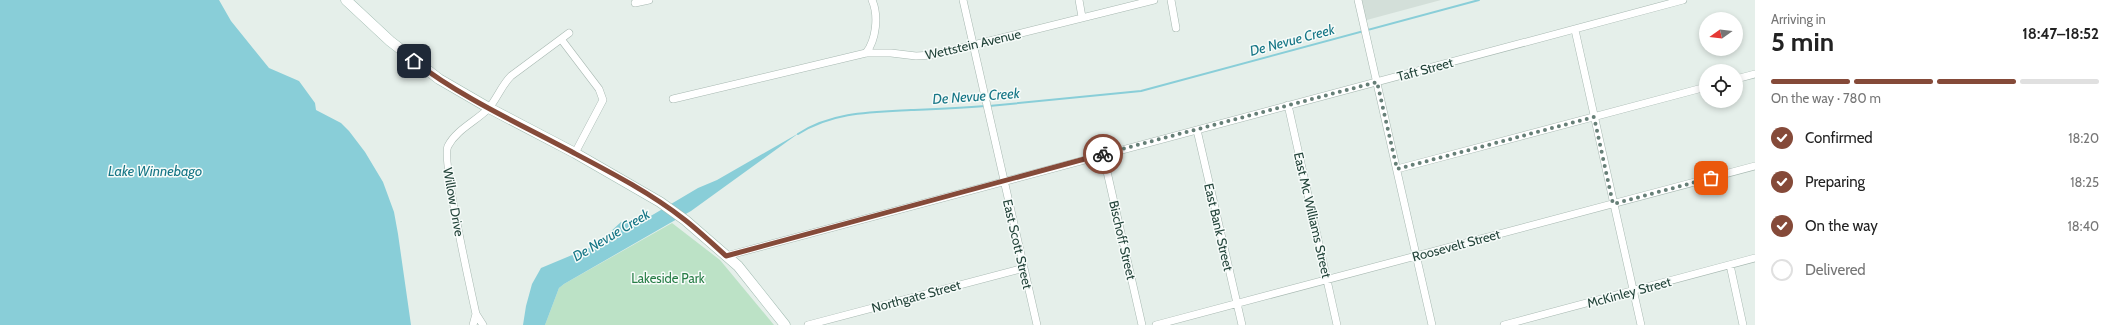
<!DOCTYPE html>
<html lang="en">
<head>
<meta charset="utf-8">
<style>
	body { margin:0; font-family:Cabin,sans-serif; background:#f2f2f2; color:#222; height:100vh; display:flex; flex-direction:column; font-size:15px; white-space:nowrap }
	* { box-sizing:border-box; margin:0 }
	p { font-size:13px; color:#767676 }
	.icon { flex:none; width:22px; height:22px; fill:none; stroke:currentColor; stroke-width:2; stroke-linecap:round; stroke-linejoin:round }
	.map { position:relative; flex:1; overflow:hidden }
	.side { display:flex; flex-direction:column; background:#fff; width:360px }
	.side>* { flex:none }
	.needle { width:26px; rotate:256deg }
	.controls { position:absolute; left:1699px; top:12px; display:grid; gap:8px }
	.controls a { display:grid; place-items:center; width:44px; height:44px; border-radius:50%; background:#fff; box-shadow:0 2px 6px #0003; font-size:20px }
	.pin { position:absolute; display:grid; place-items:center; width:34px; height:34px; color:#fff; margin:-17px; border-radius:8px; box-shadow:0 2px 6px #0006 }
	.courier { position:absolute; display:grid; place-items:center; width:40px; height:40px; margin:-20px; border:3px solid #854a39; border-radius:50%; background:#fff; color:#222; box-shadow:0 1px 5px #0007 }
	.head em { font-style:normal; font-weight:700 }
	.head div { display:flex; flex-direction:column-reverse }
	.head { display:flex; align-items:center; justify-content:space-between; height:68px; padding:0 16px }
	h1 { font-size:26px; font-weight:700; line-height:30px }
	.bar { display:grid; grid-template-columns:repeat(4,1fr); gap:6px 4px; align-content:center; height:48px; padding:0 16px }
	.bar i { height:5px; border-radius:3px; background:#e0e0e0 }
	.bar .selected { background:#854a39 }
	.bar p { grid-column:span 4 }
	ol { padding:0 16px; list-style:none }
	li { display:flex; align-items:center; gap:12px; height:44px }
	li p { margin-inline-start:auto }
	li .icon { padding:4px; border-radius:50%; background:#854a39; color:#fff; stroke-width:4 }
	li:last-child { color:#767676 }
	li i { width:22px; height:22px; border:2px solid #e0e0e0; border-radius:50% }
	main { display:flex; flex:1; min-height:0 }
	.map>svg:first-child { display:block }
	.built { fill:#d3dfd9 }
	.green { fill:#bce2c6 }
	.water { fill:#89ced8 }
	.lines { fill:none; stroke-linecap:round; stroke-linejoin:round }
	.stream { stroke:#89ced8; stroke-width:2 }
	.street-casing { stroke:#a7b8b1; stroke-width:8 }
	.secondary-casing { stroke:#a2bcb2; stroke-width:11 }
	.street { stroke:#fff; stroke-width:7 }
	.secondary { stroke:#fff; stroke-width:10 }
	.done { stroke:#667f77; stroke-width:4; stroke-dasharray:0 7.2 }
	.route { stroke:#854a39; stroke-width:5 }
	.labels { text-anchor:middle; stroke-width:3; stroke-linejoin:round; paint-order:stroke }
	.street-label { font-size:13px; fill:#224339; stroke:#f6fbf9 }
	.park-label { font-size:13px; fill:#287e47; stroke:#f6fbf9 }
	.water-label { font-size:14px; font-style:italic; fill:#167686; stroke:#f6fbf9 }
</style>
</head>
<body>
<main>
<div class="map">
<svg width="1755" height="325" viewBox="0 0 1755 325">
	<rect width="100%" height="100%" fill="#e5efea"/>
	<path class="built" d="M 1358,0 L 1441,0 L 1363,21 Z"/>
	<path class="green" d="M 672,223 L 720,260 L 774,325 L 545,325 L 559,288 L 564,284 Z"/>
	<path class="water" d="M 0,0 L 219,0 L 231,21 L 269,68 L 299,81 L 315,103 L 316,110 L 341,123 L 349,131 L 365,152 L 383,182 L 394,212 L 398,234 L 411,325 L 0,325 Z
		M 799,133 L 691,211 L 564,284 L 559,288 L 545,325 L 523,325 L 526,306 L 532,284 L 541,268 L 596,245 L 621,222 L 649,217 L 698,188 L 717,180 Z"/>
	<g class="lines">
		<path class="stream" d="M 989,106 L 1141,91 L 1479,0
			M 798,134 C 832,112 871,112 911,110 C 935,109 960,108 985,106"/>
		<g class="street-casing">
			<path id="street" d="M 963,0 L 1037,325
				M 1079,0 L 1082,17
				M 1171,0 L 1176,28
				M 1358,0 L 1432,325
				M 635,3 L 649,0
				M 1575,30 L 1641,325
				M 561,39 L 599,89 L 603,100 L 575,153
				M 866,53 C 876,40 879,16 872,0
				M 1736,79 L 1755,74
				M 673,99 L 866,53 L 891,53 L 916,56 L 933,55 L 1154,0
				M 1288,105 L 1337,325
				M 1197,130 L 1242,325
				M 1103,154 L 1142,325
				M 1397,169 L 1706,87
				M 726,256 L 1683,0
				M 1730,265 L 1743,325
				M 473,325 L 476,314
				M 483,325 L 476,314 C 471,291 441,158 448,146 C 456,130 476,121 488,109 C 497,99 501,86 511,76 L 569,33
				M 808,325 L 1024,268
				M 1156,325 L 1755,166
				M 1504,325 L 1755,258"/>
		</g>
		<g class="secondary-casing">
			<path id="secondary" d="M 346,0 L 390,41 L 439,79 L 489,108 L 575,153 L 660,202 L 685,220 L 738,266 L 785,325"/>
		</g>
		<use href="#street" class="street"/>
		<use href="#secondary" class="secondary"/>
	</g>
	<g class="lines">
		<path class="done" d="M 1103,154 L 1377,82 L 1397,169 L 1594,117 L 1613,204 L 1711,178"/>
		<path class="route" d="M 414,61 C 462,98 520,124 574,153 C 612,173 652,194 685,220 C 699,231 713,244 726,256 L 1103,154"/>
	</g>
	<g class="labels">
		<g class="street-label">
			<text transform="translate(973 44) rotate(-13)" y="5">Wettstein Avenue</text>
			<text transform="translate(1425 69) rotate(-15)" y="5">Taft Street</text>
			<text transform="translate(454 202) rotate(80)" y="5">Willow Drive</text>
			<text transform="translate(1313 215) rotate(77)" y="5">East Mc Williams Street</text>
			<text transform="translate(1219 227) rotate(77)" y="5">East Bank Street</text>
			<text transform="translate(1123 240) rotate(77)" y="5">Bischoff Street</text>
			<text transform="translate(1018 244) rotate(77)" y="5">East Scott Street</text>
			<text transform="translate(1456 245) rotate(-15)" y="5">Roosevelt Street</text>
			<text transform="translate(1629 292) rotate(-15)" y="5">McKinley Street</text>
			<text transform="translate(916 296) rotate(-15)" y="5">Northgate Street</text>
		</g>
		<g class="park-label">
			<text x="668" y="283">Lakeside Park</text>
		</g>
		<g class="water-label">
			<text transform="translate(1292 40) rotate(-15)" y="5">De Nevue Creek</text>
			<text transform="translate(976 96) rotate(-4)" y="5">De Nevue Creek</text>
			<text x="155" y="176">Lake Winnebago</text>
			<text transform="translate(611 235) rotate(-31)" y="5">De Nevue Creek</text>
		</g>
	</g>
</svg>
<div class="controls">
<a><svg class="needle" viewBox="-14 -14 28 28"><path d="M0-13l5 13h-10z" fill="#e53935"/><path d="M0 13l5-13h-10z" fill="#767676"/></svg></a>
<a><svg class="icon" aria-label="locate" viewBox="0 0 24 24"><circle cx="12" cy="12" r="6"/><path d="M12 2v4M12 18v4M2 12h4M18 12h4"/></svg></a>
</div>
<div class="pin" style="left:1711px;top:178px;background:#ea580c"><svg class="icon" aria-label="bag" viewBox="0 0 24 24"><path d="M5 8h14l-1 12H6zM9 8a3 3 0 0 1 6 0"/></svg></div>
<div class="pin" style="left:414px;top:61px;background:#1f2937"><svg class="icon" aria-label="home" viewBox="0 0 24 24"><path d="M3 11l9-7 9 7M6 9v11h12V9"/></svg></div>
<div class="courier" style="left:1103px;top:154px"><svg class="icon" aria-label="bike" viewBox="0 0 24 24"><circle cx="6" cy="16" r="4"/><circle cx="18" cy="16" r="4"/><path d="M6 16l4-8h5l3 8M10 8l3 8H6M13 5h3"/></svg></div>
</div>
<section class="side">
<div class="head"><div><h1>5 min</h1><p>Arriving in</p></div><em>18:47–18:52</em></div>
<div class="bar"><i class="selected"></i><i class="selected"></i><i class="selected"></i><i></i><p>On the way · 780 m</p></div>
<ol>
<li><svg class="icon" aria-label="check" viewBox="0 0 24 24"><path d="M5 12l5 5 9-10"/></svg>Confirmed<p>18:20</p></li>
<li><svg class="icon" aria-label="check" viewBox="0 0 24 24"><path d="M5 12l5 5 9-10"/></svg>Preparing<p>18:25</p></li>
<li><svg class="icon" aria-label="check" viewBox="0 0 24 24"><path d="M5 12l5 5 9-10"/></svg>On the way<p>18:40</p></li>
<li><i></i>Delivered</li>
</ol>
</section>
</main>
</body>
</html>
